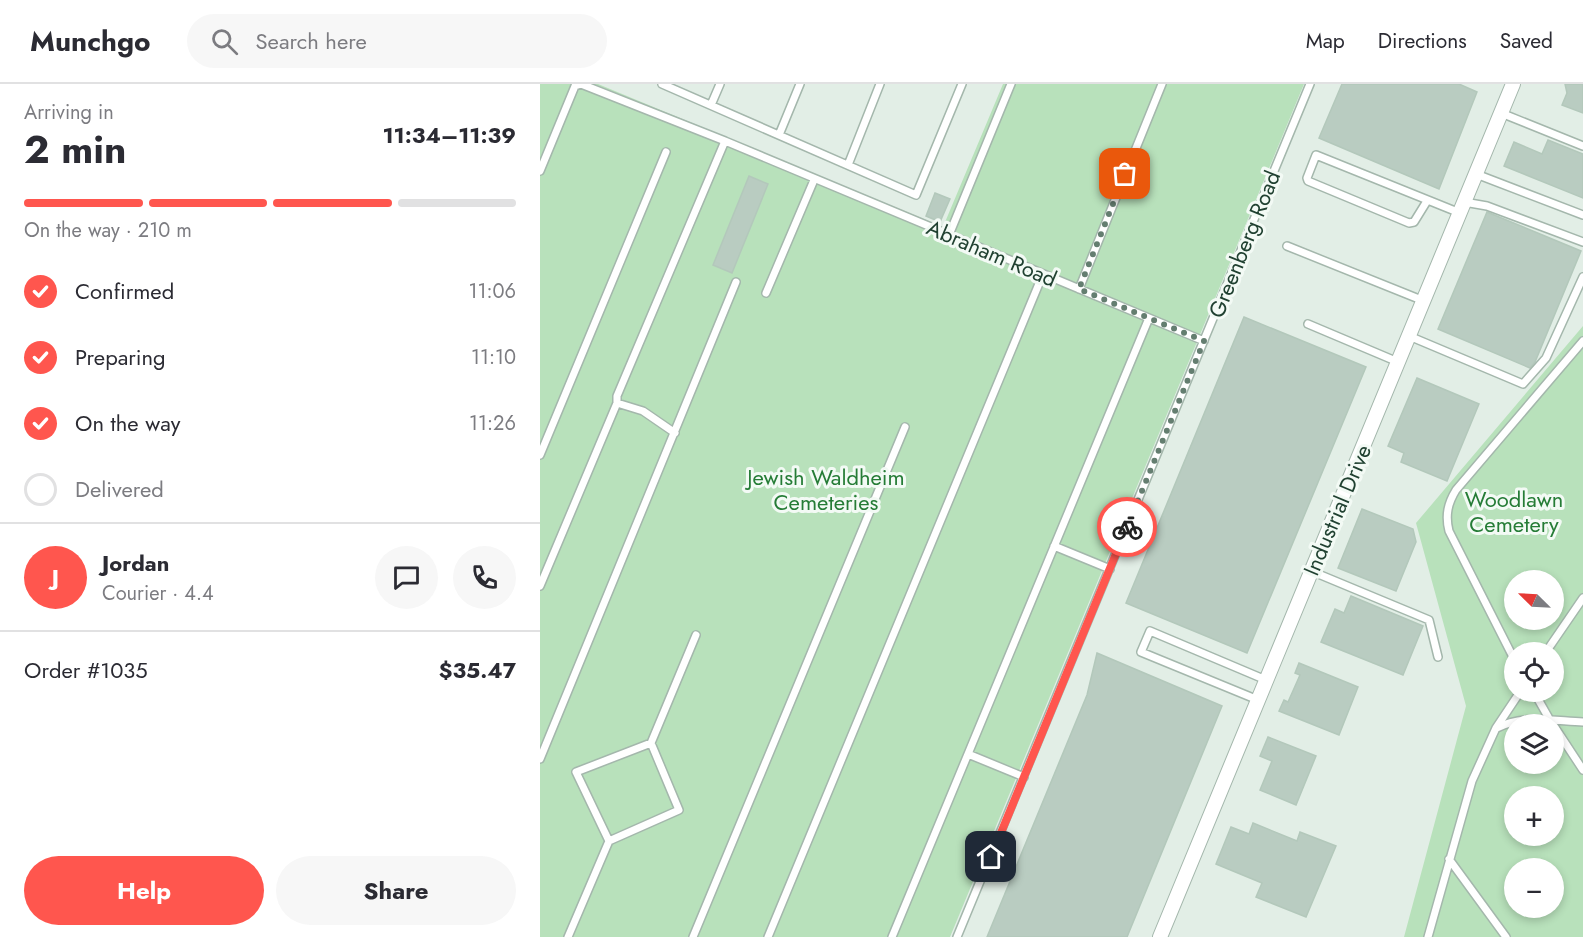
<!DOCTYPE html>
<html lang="en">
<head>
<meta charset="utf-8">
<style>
	body { margin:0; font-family:Jost,sans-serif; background:#f7f7f7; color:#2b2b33; height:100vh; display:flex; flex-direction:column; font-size:22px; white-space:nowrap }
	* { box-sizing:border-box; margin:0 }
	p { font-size:20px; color:#7c7c81 }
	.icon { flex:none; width:33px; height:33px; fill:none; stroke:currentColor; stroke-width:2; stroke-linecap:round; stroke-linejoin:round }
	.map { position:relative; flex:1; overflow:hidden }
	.side { display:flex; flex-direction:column; background:#fff; width:540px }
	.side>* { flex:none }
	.needle { width:39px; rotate:294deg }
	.fabs { position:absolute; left:964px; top:486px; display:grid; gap:12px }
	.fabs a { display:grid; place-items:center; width:60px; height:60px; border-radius:50%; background:#fff; box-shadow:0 3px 9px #0003; font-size:30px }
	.pin { position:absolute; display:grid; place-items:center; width:51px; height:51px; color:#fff; margin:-26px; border-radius:12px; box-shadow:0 3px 9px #0006 }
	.courier { position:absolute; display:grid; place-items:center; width:60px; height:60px; margin:-30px; border:4px solid #ff564e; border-radius:50%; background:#fff; color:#222; box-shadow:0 2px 8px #0007 }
	.summary em { font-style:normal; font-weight:700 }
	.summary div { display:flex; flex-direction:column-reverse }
	.summary { display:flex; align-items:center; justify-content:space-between; height:102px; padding:0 24px }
	h1 { font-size:39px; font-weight:700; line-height:45px }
	.bar { display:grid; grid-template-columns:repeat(4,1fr); gap:9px 6px; align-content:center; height:72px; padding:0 24px }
	.bar i { height:8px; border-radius:4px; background:#e1e1e2 }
	.bar .on { background:#ff564e }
	.bar p { grid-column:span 4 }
	.line { display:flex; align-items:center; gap:15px; padding:0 24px; border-top:2px solid #e1e1e2 }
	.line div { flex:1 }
	.round { display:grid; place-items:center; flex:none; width:63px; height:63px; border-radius:32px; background:#f7f7f7 }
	ol { padding:0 24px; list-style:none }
	li { display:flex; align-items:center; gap:18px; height:66px }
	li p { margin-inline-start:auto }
	li .icon { padding:6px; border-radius:50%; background:#ff564e; color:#fff; stroke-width:4 }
	li:last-child { color:#7c7c81 }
	li i { width:33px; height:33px; border:3px solid #e1e1e2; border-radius:50% }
	.action { display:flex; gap:12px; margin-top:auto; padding:12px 24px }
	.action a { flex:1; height:69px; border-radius:36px; background:#ff564e; color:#fff; font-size:24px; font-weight:700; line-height:69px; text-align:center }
	.action a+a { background:#f7f7f7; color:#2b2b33 }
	header { display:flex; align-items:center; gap:36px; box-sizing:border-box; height:84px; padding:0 30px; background:#fff; border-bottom:2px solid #e1e1e2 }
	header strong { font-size:28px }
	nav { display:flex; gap:33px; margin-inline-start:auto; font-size:21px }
	.search { width:420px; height:54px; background:#f7f7f7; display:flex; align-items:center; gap:15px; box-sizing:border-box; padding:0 21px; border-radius:33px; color:#7c7c81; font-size:22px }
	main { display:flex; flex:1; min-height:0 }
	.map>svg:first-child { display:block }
	.green { fill:#b8e1bb; fill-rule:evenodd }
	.building { fill:#b9ccc1; stroke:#b3c8bb; stroke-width:1.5 }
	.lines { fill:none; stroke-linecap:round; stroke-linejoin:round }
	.lane-casing { stroke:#a4b7ac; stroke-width:10 }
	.street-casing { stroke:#a4b7ac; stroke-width:16 }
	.lane { stroke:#fff; stroke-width:7 }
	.street { stroke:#fff; stroke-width:14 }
	.done { stroke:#647e70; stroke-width:6; stroke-dasharray:0 10.8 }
	.route { stroke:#ff564e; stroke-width:8 }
	.labels { text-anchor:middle; stroke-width:6; stroke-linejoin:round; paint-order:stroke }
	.street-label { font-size:22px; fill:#204131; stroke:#f3faf5 }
	.park-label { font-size:22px; fill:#257c36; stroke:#f3faf5 }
</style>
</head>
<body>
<header>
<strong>Munchgo</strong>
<div class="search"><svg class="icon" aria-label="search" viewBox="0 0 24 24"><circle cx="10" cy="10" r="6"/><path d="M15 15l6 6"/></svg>Search here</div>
<nav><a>Map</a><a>Directions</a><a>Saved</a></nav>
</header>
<main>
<section class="side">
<div class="summary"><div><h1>2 min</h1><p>Arriving in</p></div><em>11:34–11:39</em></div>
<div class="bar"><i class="on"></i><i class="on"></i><i class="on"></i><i></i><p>On the way · 210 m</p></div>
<ol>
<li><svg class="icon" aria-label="check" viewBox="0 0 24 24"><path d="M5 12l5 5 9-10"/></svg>Confirmed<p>11:06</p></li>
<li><svg class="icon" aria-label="check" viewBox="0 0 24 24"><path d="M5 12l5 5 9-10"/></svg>Preparing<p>11:10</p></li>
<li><svg class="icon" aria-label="check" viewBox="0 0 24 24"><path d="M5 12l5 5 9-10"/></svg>On the way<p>11:26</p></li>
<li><i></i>Delivered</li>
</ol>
<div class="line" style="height:108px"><b class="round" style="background:#ff564e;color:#fff">J</b><div><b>Jordan</b><p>Courier · 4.4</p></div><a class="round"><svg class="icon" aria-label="chat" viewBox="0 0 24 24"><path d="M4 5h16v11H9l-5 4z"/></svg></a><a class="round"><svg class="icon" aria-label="phone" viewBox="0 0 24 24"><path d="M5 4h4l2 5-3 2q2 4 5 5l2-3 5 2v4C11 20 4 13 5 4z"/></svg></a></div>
<div class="line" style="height:78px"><div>Order #1035</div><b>$35.47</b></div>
<div class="action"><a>Help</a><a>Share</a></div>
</section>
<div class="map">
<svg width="1043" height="853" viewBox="0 0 1043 853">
	<rect width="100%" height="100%" fill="#e2eee6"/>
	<path class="green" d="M 0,0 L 58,0 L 403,143 L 463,0 L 764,0 L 410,853 L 0,853 Z
		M 1043,242 L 1043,853 L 864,853 L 926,622 L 876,439 ZM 975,496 L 1014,496 L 1014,536 L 975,536 ZM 975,568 L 1014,568 L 1014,608 L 975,608 ZM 975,640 L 1014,640 L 1014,680 L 975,680 ZM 975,712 L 1014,712 L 1014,752 L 975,752 ZM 975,784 L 1014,784 L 1014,824 L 975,824 Z"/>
	<path class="building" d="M 802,0 L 919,0 L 937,8 L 899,105 L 779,54 Z
		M 1025,0 L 1043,0 L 1043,29 L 1022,21 L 1027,9 Z
		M 1008,56 L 1043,70 L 1043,114 L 964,82 L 974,58 L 1002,70 Z
		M 209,92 L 228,100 L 192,189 L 173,181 Z
		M 395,109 L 410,115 L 400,138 L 386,132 Z
		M 947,128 L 1041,167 L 995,278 L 990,284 L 898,245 Z
		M 704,233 L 826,283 L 707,569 L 586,519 Z
		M 877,294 L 939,320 L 907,397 L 861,378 L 864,369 L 848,362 Z
		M 822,425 L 873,445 L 876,458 L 856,507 L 798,484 Z
		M 811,512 L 883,542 L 863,591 L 781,558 L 795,525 L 804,529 Z
		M 557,569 L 682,622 L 587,853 L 447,853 L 547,611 Z
		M 759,579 L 818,603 L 799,651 L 739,627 L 744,616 L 748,618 L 760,591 L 755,589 Z
		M 728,653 L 776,672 L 756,721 L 720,706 L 732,677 L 720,672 Z
		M 713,739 L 757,757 L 760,748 L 796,762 L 766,833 L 716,813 L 722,799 L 676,780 L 691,743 L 709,750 Z"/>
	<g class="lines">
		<g class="lane-casing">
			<path id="lane" d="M 122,0 L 376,111 L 422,0
				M 171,21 L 180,0
				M 961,29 L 1043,62
				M 239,51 L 260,0
				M 185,57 L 664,257
				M 308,81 L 340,0
				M 0,87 L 35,2 L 41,0 L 185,57 L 77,312 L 77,319
				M 936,90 L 1043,131
				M 887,117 L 874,138 L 869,139 L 768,97 L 767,94 L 776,71 L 920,129
				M 924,118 L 947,122 L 1043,158
				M 409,151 L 471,0
				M 747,162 L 884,217
				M 539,205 L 622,0
				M 226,209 L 274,96
				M 768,240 L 858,278
				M 869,252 L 983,300 L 1006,274 L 1043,193
				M 0,371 L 126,68
				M 514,462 L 570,485
				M 771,487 L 889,536 L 898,573
				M 0,502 L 77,319 L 103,327 L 135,349
				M 1006,568 L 1043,514
				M 975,577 L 909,447 C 905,431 908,419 916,406 L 1043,257
				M 994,608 L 1011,638
				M 718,616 L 601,568 L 610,547 L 726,596
				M 1014,642 L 1043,686
				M 957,644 C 983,630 1015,637 1043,638
				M 428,670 L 484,693
				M 0,675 L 196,198
				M 69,757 L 36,688 L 111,659
				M 909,775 L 966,853
				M 28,853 L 69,757 L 139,726 L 111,659 L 156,551
				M 153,853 L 365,343
				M 228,853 L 503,190
				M 352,853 L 609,234
				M 417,853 L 770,0
				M 888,853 L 932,697 L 956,644 L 980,608"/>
		</g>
		<g class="street-casing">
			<path id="street" d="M 620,853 L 973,0"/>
		</g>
		<use href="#lane" class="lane"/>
		<use href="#street" class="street"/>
	</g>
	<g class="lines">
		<path class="done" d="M 585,90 L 539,205 L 664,257 L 587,443"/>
		<path class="route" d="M 451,773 L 587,443"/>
	</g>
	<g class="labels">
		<g class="street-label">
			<text transform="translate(704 160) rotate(-68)" y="8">Greenberg Road</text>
			<text transform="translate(452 169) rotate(23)" y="8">Abraham Road</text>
			<text transform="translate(797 426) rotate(-67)" y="8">Industrial Drive</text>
		</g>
		<g class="park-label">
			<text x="286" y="401">Jewish Waldheim<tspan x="286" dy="25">Cemeteries</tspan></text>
			<text x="974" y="423">Woodlawn<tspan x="974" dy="25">Cemetery</tspan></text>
		</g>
	</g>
</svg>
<div class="fabs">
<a><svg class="needle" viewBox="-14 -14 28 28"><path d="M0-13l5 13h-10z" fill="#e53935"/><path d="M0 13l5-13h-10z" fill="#7c7c81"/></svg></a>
<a><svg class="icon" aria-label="locate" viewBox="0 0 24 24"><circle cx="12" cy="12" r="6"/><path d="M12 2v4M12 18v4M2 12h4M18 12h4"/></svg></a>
<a><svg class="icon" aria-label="layers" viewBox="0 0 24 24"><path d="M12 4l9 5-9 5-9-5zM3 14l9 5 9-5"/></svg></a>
<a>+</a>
<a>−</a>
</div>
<div class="pin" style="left:585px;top:90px;background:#ea580c"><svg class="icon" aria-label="bag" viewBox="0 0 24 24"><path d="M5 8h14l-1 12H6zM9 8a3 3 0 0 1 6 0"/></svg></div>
<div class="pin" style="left:451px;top:773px;background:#1f2937"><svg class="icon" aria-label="home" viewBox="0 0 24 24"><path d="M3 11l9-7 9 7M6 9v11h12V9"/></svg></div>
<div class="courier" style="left:587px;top:443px"><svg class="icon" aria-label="bike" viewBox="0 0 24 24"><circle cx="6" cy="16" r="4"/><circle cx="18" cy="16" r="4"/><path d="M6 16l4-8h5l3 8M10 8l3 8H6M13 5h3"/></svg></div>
</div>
</main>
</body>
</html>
